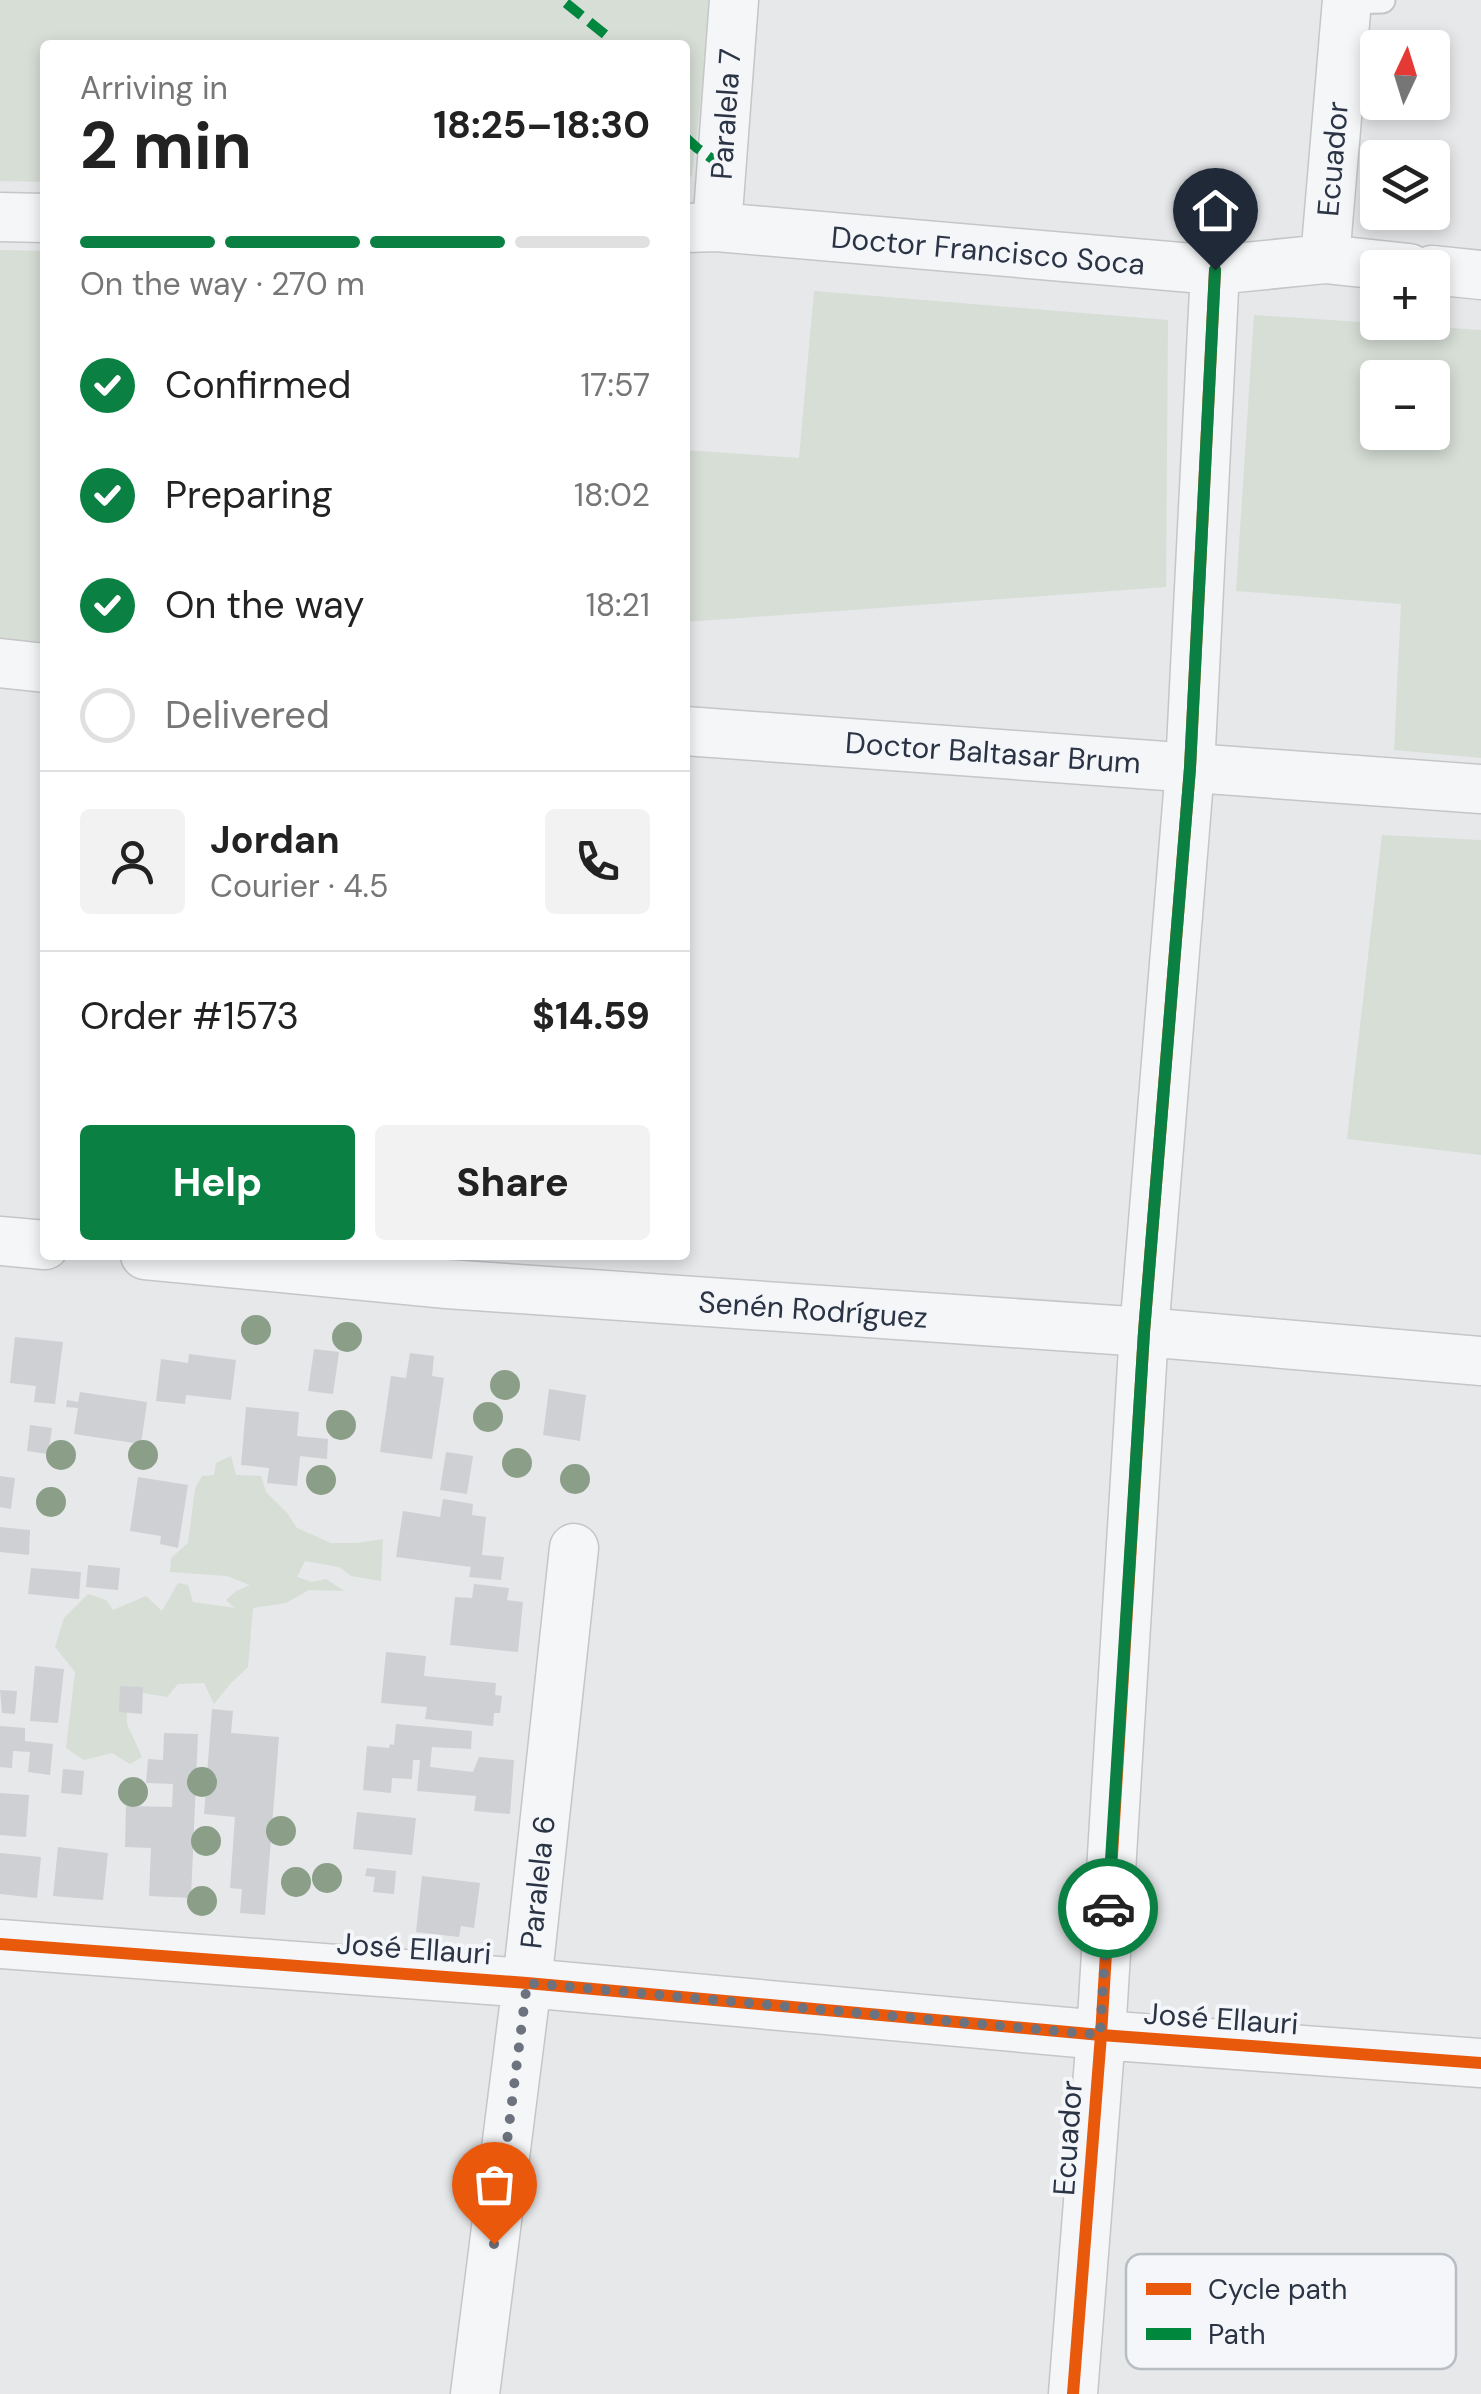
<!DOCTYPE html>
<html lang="en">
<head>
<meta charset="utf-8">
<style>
	body { margin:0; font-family:"DM Sans",sans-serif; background:#f2f2f2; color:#222; height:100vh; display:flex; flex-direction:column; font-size:38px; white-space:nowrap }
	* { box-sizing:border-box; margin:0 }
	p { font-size:32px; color:#767676 }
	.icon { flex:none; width:55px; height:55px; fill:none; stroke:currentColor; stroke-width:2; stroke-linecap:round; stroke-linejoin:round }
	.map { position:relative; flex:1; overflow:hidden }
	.side { position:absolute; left:40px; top:40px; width:650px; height:1220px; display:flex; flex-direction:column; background:#fff; border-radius:10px; box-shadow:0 5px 15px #0003 }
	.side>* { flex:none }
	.needle { width:65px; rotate:4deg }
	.tools { position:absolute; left:1360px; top:30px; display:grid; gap:20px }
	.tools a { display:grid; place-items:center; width:90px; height:90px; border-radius:10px; background:#fff; box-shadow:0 5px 15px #0003; font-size:50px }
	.pin { position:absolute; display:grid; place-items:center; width:85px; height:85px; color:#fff; margin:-102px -42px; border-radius:50% 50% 50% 0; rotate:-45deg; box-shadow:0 0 10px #0007 }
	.pin .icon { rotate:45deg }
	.courier { position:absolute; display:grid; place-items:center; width:100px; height:100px; margin:-50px; border:8px solid #0b8043; border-radius:50%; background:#fff; color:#222; box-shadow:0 2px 12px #0007 }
	.headline em { font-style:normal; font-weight:700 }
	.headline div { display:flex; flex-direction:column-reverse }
	.headline { display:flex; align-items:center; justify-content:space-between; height:170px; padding:0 40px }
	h1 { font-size:65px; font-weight:700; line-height:75px }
	.bar { display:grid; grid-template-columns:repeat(4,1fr); gap:15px 10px; align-content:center; height:120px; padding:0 40px }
	.bar i { height:12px; border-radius:8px; background:#e0e0e0 }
	.bar .current { background:#0b8043 }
	.bar p { grid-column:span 4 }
	.line { display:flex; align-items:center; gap:25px; padding:0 40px; border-top:2px solid #e0e0e0 }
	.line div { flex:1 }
	.round { display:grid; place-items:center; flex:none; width:105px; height:105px; border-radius:10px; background:#f2f2f2 }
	ol { padding:0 40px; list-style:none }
	li { display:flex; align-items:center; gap:30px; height:110px }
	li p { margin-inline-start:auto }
	li .icon { padding:10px; border-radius:50%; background:#0b8043; color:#fff; stroke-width:4 }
	li:last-child { color:#767676 }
	li i { width:55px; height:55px; border:5px solid #e0e0e0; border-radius:50% }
	.cta { display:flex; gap:20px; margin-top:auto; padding:20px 40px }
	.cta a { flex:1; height:115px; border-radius:10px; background:#0b8043; color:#fff; font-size:40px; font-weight:700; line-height:115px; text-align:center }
	.cta a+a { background:#f2f2f2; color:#222 }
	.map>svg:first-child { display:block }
	.green { fill:#d6ded6; fill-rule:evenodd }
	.building { fill:#ced0d3 }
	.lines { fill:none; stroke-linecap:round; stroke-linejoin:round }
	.service-casing { stroke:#c4c6c8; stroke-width:29 }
	.minor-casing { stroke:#c4c6c8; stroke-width:51 }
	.service { stroke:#f5f6f7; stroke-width:25 }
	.minor { stroke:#f5f6f7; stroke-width:48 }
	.quiet { stroke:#00873e; stroke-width:10; stroke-dasharray:20 10; stroke-linecap:butt }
	.cycleway-casing { stroke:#f4f6f9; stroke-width:19 }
	.cycleway { stroke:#e8590c; stroke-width:12 }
	.tree { fill:#8a9e88 }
	.done { stroke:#6c737f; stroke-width:10; stroke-dasharray:0 18 }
	.route { stroke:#0b8043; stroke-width:12 }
	.labels { text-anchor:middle; stroke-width:8; stroke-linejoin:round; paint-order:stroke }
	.street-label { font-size:30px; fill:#2b3445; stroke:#f4f6f9 }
	.key { fill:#f4f6f9; stroke:#b8bcc3; stroke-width:2.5 }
	.key-label { font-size:28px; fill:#2b3445 }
</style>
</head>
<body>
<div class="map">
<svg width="1481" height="2394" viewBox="0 0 1481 2394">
	<rect width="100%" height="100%" fill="#e6e8ea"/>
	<path class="green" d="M 0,0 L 712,0 L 692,176 L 685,181 L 685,45 L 45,45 L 45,182 L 0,181 Z
		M 0,250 L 45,251 L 45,644 L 0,642 Z
		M 814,291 L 1168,320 L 1166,587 L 685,622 L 685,450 L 799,458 Z
		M 1254,315 L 1481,330 L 1481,758 L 1394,750 L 1401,604 L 1236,591 ZM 1378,378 L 1432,378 L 1432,432 L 1378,432 Z
		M 1382,835 L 1481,840 L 1481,1155 L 1347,1139 Z
		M 231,1456 L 236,1475 L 261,1476 L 266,1492 L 287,1513 L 297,1528 L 331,1543 L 357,1543 L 383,1539 L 381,1581 L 351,1576 L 339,1567 L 305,1561 L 297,1577 L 312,1582 L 326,1579 L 344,1591 L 309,1590 L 286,1603 L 253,1608 L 248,1667 L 231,1683 L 214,1704 L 204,1683 L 178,1684 L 167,1697 L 126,1690 L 127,1724 L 142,1757 L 130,1764 L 112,1753 L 84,1760 L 66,1748 L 75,1672 L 55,1647 L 64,1618 L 88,1594 L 106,1600 L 113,1610 L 146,1596 L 162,1611 L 178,1583 L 188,1585 L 193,1602 L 235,1608 L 226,1600 L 236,1591 L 250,1585 L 227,1576 L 170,1572 L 171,1558 L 188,1543 L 195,1489 L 202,1476 L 214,1475 L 216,1463 Z"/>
	<path class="building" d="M 15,1337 L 63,1342 L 55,1404 L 34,1402 L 36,1386 L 10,1383 Z
		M 314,1349 L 339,1352 L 333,1394 L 308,1391 Z
		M 410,1353 L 434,1356 L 432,1376 L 444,1378 L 432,1459 L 380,1452 L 391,1376 L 406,1378 Z
		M 189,1354 L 236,1360 L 231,1400 L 186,1395 L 185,1404 L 156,1401 L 161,1359 L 188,1363 Z
		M 549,1389 L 586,1395 L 580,1441 L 543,1435 Z
		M 80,1392 L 147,1402 L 141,1444 L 74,1434 L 78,1408 L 66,1407 L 67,1400 L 78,1402 Z
		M 246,1407 L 299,1412 L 297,1436 L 328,1439 L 327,1459 L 300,1456 L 297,1486 L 267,1483 L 269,1468 L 241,1465 Z
		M 30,1425 L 52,1428 L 48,1454 L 27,1451 Z
		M 446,1452 L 473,1456 L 467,1494 L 440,1490 Z
		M 0,1476 L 15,1478 L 11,1509 L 0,1507 Z
		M 138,1477 L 188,1485 L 178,1548 L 160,1544 L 161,1536 L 130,1531 Z
		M 443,1499 L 473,1504 L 472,1515 L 486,1517 L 482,1555 L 504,1557 L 501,1580 L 469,1577 L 471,1567 L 396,1557 L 403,1511 L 440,1517 Z
		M 0,1527 L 30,1530 L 29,1555 L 0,1552 Z
		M 88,1565 L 120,1568 L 118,1590 L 86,1587 Z
		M 31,1568 L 81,1572 L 79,1599 L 28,1594 Z
		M 474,1584 L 509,1588 L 507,1600 L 523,1602 L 518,1652 L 450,1645 L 455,1597 L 472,1598 Z
		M 386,1652 L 426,1656 L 424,1676 L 496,1683 L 495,1695 L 502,1696 L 500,1713 L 494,1713 L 493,1726 L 425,1719 L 427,1707 L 381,1703 Z
		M 35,1666 L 64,1669 L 58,1723 L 30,1721 Z
		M 120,1686 L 143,1687 L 142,1714 L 119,1712 Z
		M 0,1690 L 17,1691 L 15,1714 L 2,1713 Z
		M 212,1709 L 233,1711 L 231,1733 L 279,1737 L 265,1915 L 240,1913 L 242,1889 L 230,1888 L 235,1817 L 204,1814 Z
		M 396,1724 L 472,1731 L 471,1749 L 432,1747 L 430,1767 L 473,1772 L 479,1757 L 514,1760 L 510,1814 L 474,1811 L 476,1796 L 417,1791 L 420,1760 L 413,1760 L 412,1779 L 392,1778 L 391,1793 L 363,1790 L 367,1746 L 389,1748 L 390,1744 L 394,1745 Z
		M 0,1726 L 25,1728 L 25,1741 L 53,1744 L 50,1775 L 28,1772 L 30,1752 L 13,1751 L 12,1768 L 0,1767 Z
		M 164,1733 L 198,1734 L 191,1898 L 149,1896 L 151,1848 L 125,1847 L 126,1806 L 172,1807 L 173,1784 L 146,1783 L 148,1759 L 163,1760 Z
		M 63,1769 L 84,1771 L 82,1795 L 61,1793 Z
		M 0,1793 L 29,1795 L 26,1837 L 0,1835 Z
		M 357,1812 L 416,1818 L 412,1855 L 353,1849 Z
		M 58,1847 L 108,1853 L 103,1900 L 53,1896 Z
		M 0,1853 L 41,1857 L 37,1898 L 0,1894 Z
		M 367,1868 L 396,1871 L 394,1894 L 373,1892 L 375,1877 L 365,1876 Z
		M 422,1876 L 480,1883 L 474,1928 L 461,1926 L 459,1937 L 416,1932 Z"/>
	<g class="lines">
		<g class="service-casing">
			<path id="service" d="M 1347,1 L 1382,0"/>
		</g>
		<g class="minor-casing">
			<path id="minor" d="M 0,217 L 45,218
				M 717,227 L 734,0
				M 685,228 L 717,227 L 1215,270 L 1325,259 L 1409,268
				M 1325,259 L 1347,0
				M 1432,270 L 1481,275
				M 0,663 L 45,668
				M 685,731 L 1481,789
				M 0,1241 L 45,1245
				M 145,1255 L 447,1284 L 1144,1332 L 1481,1361
				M 0,1944 L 527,1983 L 1101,2035 L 1481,2063
				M 475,2394 L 527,1983 L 574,1548
				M 1073,2394 L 1101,2035 L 1144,1332 L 1190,768 L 1215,270"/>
		</g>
		<use href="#service" class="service"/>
		<use href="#minor" class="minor"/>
		<path class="quiet" d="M 566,3 L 607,36 L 612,45
			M 685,137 L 697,148 L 722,166"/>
		<g class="cycleway-casing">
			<path id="cycleway" d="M 0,1944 L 527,1983 L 1101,2035 L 1481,2063
				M 1073,2394 L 1101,2035 L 1144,1332 L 1190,768 L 1215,270"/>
		</g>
		<use href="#cycleway" class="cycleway"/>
	</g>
	<g class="tree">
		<circle cx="256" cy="1330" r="15"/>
		<circle cx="347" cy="1337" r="15"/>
		<circle cx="505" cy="1385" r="15"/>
		<circle cx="488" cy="1417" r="15"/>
		<circle cx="341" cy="1425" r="15"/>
		<circle cx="61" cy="1455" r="15"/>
		<circle cx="143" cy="1455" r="15"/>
		<circle cx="517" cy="1463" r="15"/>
		<circle cx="575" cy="1479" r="15"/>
		<circle cx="321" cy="1480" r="15"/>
		<circle cx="51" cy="1502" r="15"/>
		<circle cx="202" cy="1782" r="15"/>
		<circle cx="133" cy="1792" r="15"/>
		<circle cx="281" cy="1831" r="15"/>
		<circle cx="206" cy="1841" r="15"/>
		<circle cx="327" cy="1878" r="15"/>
		<circle cx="296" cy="1882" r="15"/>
		<circle cx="202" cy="1901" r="15"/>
	</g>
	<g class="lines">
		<path class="done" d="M 494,2244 L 527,1983 L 1100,2035 L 1108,1908"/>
		<path class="route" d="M 1108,1908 L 1144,1332 L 1190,768 L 1215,270"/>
	</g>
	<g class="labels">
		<g class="street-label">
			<text transform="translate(726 114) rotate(-86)" y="10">Paralela 7</text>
			<text transform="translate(1333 159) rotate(-85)" y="10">Ecuador</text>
			<text transform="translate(988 251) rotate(5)" y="10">Doctor Francisco Soca</text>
			<text transform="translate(993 753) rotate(4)" y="10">Doctor Baltasar Brum</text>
			<text transform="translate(813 1310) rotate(4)" y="10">Senén Rodríguez</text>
			<text transform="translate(538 1882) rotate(-84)" y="10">Paralela 6</text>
			<text transform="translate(414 1949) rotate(4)" y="10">José Ellauri</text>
			<text transform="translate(1221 2019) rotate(4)" y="10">José Ellauri</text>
			<text transform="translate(1068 2138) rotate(-86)" y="10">Ecuador</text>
		</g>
	</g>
	<rect x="1126" y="2254" width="330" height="115" rx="15" class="key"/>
	<rect x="1146" y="2283" width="45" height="12" fill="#e8590c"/>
	<rect x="1146" y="2328" width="45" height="12" fill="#00873e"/>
	<g class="key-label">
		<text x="1208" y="2299">Cycle path</text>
		<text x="1208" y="2344">Path</text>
	</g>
</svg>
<div class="tools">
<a><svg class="needle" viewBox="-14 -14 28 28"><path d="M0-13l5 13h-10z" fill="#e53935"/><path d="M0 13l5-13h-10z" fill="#767676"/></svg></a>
<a><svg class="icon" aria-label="layers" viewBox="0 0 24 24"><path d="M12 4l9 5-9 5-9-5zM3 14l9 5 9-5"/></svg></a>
<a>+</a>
<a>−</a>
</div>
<div class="pin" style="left:494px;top:2244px;background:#ea580c"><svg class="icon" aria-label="bag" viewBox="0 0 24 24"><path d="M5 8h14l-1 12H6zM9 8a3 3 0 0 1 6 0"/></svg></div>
<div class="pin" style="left:1215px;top:270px;background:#1f2937"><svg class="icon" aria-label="home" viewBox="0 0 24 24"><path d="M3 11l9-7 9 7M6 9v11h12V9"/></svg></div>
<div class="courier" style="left:1108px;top:1908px"><svg class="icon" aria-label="car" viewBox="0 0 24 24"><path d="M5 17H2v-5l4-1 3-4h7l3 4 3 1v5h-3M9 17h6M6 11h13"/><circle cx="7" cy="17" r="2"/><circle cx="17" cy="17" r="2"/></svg></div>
<section class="side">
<div class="headline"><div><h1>2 min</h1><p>Arriving in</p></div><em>18:25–18:30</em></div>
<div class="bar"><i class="current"></i><i class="current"></i><i class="current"></i><i></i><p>On the way · 270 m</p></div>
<ol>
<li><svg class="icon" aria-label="check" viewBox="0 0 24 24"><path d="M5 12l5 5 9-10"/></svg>Confirmed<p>17:57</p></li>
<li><svg class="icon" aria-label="check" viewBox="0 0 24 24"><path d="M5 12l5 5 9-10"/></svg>Preparing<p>18:02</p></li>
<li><svg class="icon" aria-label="check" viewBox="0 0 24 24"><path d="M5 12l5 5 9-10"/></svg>On the way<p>18:21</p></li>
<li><i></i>Delivered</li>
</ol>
<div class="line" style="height:180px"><a class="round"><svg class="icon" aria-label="person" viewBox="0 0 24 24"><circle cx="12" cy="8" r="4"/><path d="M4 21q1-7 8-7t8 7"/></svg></a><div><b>Jordan</b><p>Courier · 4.5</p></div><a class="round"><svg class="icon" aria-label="phone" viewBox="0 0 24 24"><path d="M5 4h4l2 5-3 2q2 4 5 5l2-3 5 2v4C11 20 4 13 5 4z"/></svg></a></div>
<div class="line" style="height:130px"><div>Order #1573</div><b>$14.59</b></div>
<div class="cta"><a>Help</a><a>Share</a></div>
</section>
</div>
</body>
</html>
